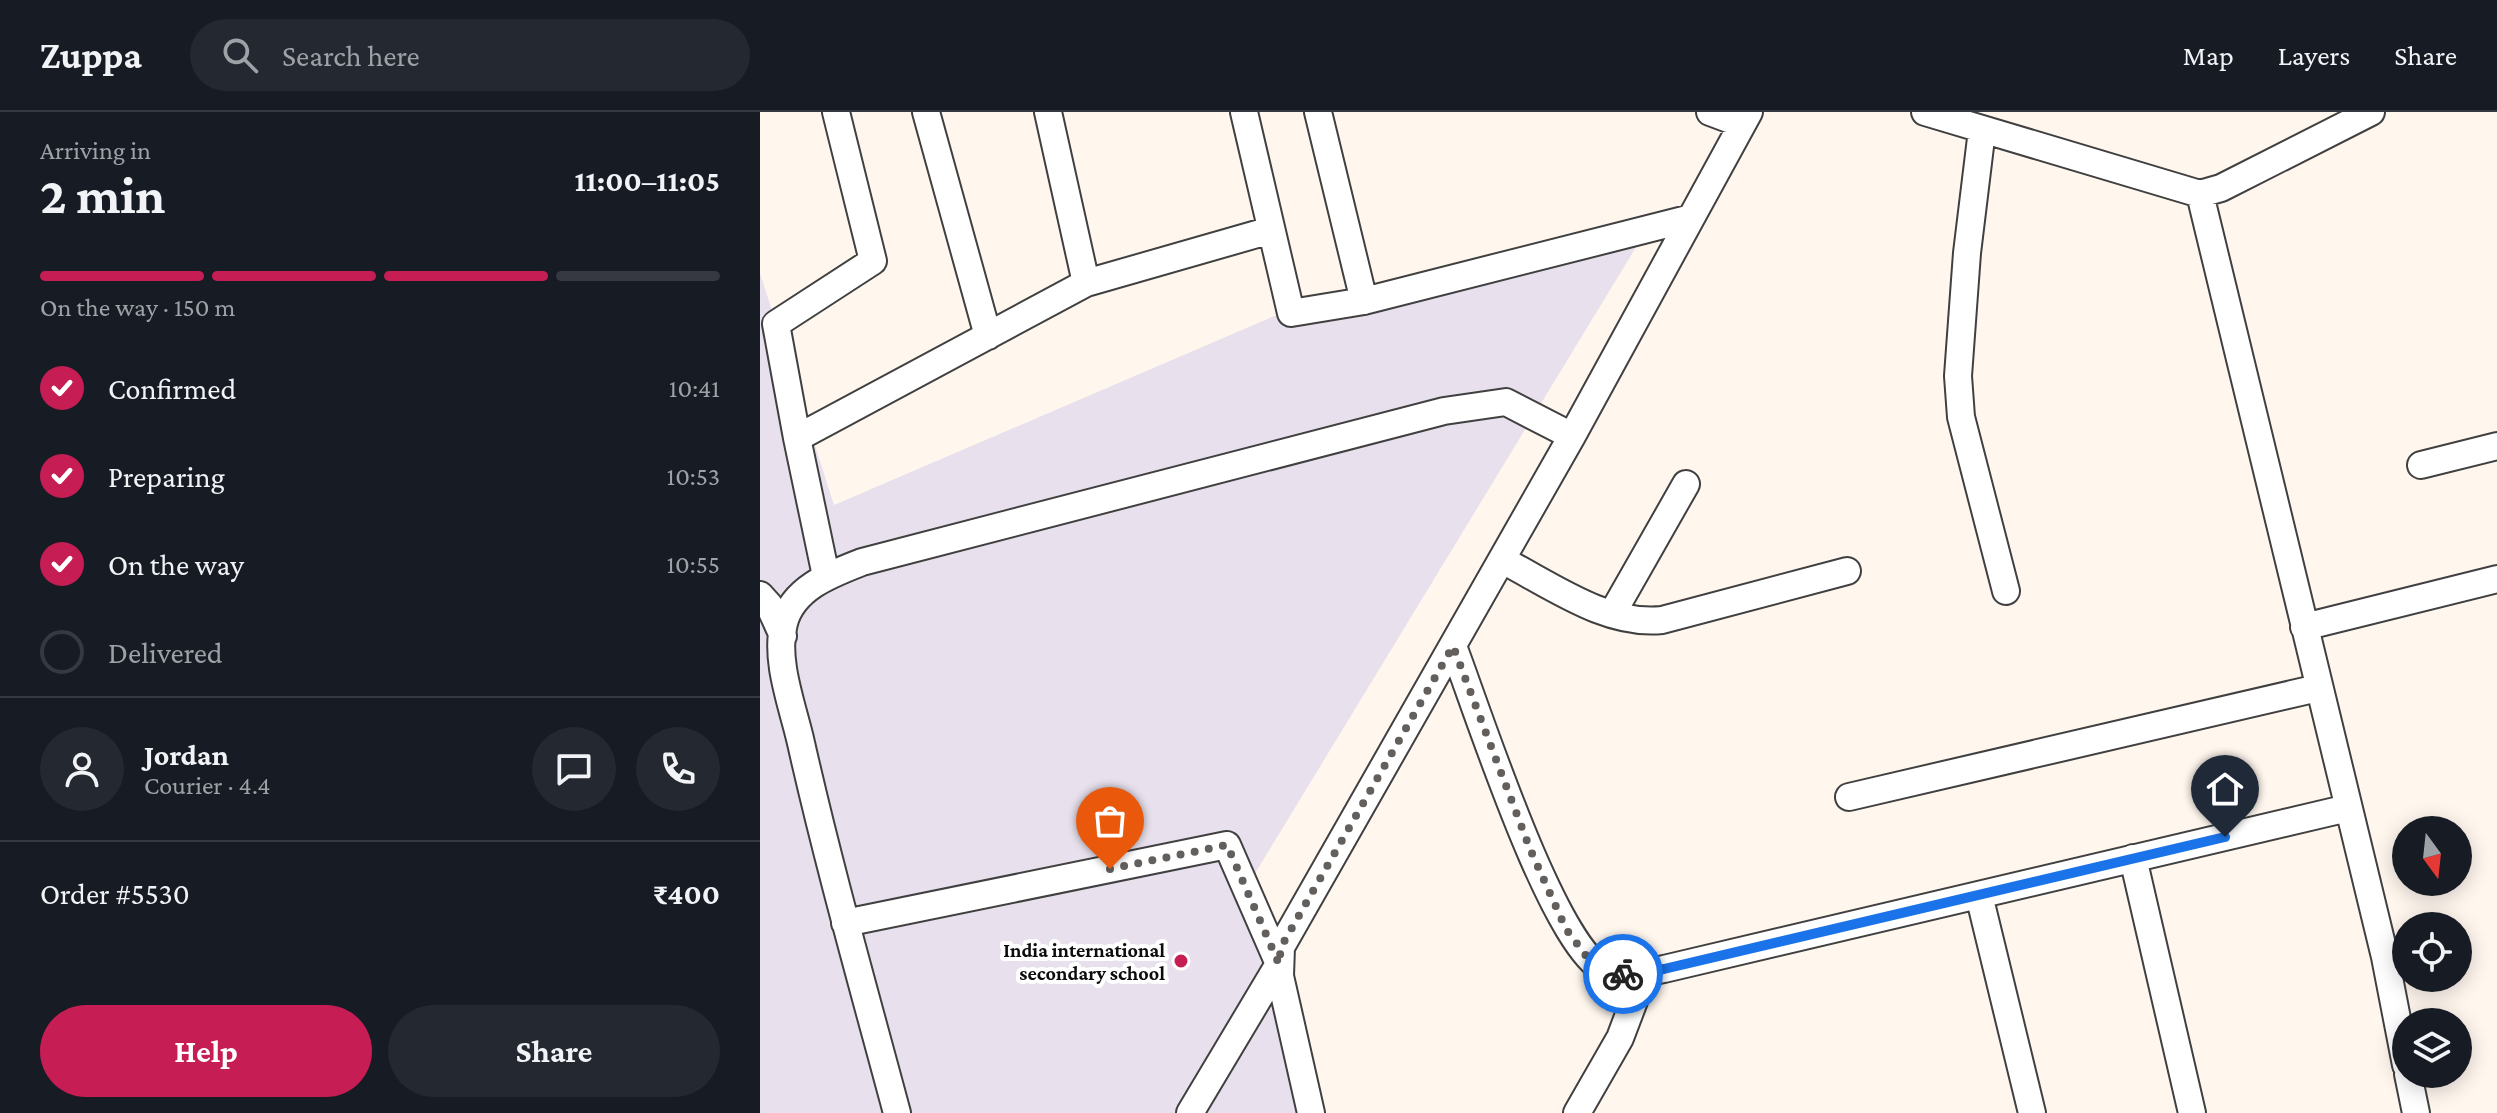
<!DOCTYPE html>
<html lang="en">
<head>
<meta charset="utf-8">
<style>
	body { margin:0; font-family:"Crimson Pro",serif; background:#242831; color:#f1f3f6; height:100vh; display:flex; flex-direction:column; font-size:30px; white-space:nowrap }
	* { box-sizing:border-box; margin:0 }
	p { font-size:26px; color:#9ea1a6 }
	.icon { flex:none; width:44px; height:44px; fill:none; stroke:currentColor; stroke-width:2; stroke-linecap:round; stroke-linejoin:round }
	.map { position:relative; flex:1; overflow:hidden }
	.details { display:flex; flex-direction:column; background:#171b24; width:760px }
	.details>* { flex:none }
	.needle { width:52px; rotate:165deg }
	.fabs { position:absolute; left:1632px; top:704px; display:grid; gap:16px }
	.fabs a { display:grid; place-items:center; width:80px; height:80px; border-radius:50%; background:#171b24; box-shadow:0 4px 20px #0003; font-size:40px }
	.pin { position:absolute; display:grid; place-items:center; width:68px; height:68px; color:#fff; margin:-82px -34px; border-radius:50% 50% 50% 0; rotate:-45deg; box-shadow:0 0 8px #0007 }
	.pin .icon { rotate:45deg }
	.courier { position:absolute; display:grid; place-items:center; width:80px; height:80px; margin:-40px; border:6px solid #1a73e8; border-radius:50%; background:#fff; color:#222; box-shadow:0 2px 10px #0007 }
	.summary em { font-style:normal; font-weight:700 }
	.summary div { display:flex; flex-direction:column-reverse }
	.summary { display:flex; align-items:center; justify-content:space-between; height:136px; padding:0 40px }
	h1 { font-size:52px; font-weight:700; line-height:60px }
	.bar { display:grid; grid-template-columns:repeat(4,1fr); gap:12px 8px; align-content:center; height:96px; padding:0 40px }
	.bar i { height:10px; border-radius:6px; background:#363941 }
	.bar .on { background:#c61d54 }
	.bar p { grid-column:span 4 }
	.line { display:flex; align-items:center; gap:20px; padding:0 40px; border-top:2px solid #363941 }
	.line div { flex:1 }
	.round { display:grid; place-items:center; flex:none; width:84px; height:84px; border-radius:42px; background:#242831 }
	ol { padding:0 40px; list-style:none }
	li { display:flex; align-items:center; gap:24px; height:88px }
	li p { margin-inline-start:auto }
	li .icon { padding:8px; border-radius:50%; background:#c61d54; color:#fff; stroke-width:4 }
	li:last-child { color:#9ea1a6 }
	li i { width:44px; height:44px; border:4px solid #363941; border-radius:50% }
	.cta { display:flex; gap:16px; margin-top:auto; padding:16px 40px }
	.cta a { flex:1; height:92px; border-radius:48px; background:#c61d54; color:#fff; font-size:32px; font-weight:700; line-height:92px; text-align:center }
	.cta a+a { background:#242831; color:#f1f3f6 }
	header { display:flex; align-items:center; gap:48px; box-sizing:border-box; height:112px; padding:0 40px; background:#171b24; border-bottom:2px solid #363941 }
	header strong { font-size:38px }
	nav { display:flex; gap:44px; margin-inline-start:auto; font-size:28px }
	.search { width:560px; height:72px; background:#242831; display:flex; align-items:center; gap:20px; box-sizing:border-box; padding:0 28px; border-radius:44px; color:#9ea1a6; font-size:30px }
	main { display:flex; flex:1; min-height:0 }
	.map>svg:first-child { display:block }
	.industrial { fill:#e8e1ed }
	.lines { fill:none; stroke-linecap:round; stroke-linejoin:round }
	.street-casing { stroke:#404040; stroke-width:30 }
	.street { stroke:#fff; stroke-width:26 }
	.done { stroke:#625f5c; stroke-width:8; stroke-dasharray:0 14.4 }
	.route { stroke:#1a73e8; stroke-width:10 }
	.poi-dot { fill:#c61d54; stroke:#fff; stroke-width:3 }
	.labels { text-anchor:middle; stroke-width:8; stroke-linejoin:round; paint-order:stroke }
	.poi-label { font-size:20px; font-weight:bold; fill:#0d0d0d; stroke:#fff; text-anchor:end }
</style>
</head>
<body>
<header>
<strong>Zuppa</strong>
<div class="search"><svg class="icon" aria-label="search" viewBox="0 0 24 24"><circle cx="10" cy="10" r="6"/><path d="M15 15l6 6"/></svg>Search here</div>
<nav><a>Map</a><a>Layers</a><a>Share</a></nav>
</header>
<main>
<section class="details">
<div class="summary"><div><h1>2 min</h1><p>Arriving in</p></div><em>11:00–11:05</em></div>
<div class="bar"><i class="on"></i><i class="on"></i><i class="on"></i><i></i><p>On the way · 150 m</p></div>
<ol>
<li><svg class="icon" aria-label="check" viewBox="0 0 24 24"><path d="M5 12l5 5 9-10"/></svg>Confirmed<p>10:41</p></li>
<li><svg class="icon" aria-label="check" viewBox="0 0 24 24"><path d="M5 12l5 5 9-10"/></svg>Preparing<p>10:53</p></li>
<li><svg class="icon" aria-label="check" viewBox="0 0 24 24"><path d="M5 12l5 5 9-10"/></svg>On the way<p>10:55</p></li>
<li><i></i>Delivered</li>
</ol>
<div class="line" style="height:144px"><a class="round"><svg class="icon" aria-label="person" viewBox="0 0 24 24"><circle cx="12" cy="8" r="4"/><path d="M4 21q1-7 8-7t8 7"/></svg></a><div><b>Jordan</b><p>Courier · 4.4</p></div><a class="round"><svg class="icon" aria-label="chat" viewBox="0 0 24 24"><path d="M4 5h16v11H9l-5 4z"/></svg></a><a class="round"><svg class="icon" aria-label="phone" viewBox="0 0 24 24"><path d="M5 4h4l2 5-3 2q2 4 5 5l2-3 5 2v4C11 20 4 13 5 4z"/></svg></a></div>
<div class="line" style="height:104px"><div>Order #5530</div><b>₹400</b></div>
<div class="cta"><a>Help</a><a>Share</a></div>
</section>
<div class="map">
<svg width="1737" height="1001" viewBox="0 0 1737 1001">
	<rect width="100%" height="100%" fill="#fff7ee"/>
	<path class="industrial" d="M 892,109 L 488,773 L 539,1001 L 0,1001 L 0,161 L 74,393 L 526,199 Z"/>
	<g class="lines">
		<g class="street-casing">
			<path id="street" d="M 166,0 L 228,224
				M 288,0 L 326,171
				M 484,0 L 531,201 L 604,189 L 931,106
				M 558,0 L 604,189
				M 950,0 L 982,12
				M 1165,0 L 1440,82 L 1461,76 L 1611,0
				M 1222,18 L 1207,141 L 1198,264 L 1201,305 L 1246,479
				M 1440,82 L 1625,845 L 1646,953
				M 37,326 L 16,212 L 113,149 L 76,0
				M 1661,353 L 1737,334
				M 742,448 C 791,473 846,514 902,508 L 1087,459
				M 66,464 L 37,326 L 326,171 L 511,118
				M 0,483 L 9,493 L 23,524
				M 852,502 L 926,372
				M 1544,515 L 1737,467
				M 693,534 C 717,597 792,832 844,858 C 862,867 886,860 904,857 L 1588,696
				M 1089,685 L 1558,576
				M 1373,746 L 1432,1001
				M 1219,783 L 1272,1001
				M 85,811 L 467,733 L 519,852
				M 1648,962 L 1656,1001
				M 137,1001 C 104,878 69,755 41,631 C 33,595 14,548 24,511 C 33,476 71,462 102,450 L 684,299 L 746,290 L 812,324
				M 430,1001 L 519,852
				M 551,1001 L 520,864 L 521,835 L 812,324 L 989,0
				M 817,1001 L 860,926 L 885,860"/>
		</g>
		<use href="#street" class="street"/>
	</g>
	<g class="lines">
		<path class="done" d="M 350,757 L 467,733 L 519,852 L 521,835 L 693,534 L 770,737 L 806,817 L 827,845 L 845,859 L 863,862"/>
		<path class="route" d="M 863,862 L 904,857 L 1465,725"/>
	</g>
	<circle class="poi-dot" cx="421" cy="849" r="8"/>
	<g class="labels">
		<g class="poi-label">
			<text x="405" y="845">India international<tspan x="405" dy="23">secondary school</tspan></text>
		</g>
	</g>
</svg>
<div class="fabs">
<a><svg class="needle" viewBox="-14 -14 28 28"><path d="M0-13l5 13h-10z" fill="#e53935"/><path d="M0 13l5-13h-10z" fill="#9ea1a6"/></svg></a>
<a><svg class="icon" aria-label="locate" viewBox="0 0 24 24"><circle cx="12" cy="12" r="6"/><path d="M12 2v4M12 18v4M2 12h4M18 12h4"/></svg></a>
<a><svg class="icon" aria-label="layers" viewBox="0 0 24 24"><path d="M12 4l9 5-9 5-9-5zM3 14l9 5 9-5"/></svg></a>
</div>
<div class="pin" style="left:350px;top:757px;background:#ea580c"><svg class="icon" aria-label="bag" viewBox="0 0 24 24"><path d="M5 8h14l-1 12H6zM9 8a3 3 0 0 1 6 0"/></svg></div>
<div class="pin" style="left:1465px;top:725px;background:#1f2937"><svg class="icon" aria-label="home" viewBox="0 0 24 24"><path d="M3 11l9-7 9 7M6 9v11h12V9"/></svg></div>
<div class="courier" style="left:863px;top:862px"><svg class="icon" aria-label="bike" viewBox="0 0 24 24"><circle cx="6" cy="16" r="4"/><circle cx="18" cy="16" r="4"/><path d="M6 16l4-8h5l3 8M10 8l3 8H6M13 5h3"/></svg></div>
</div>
</main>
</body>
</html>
